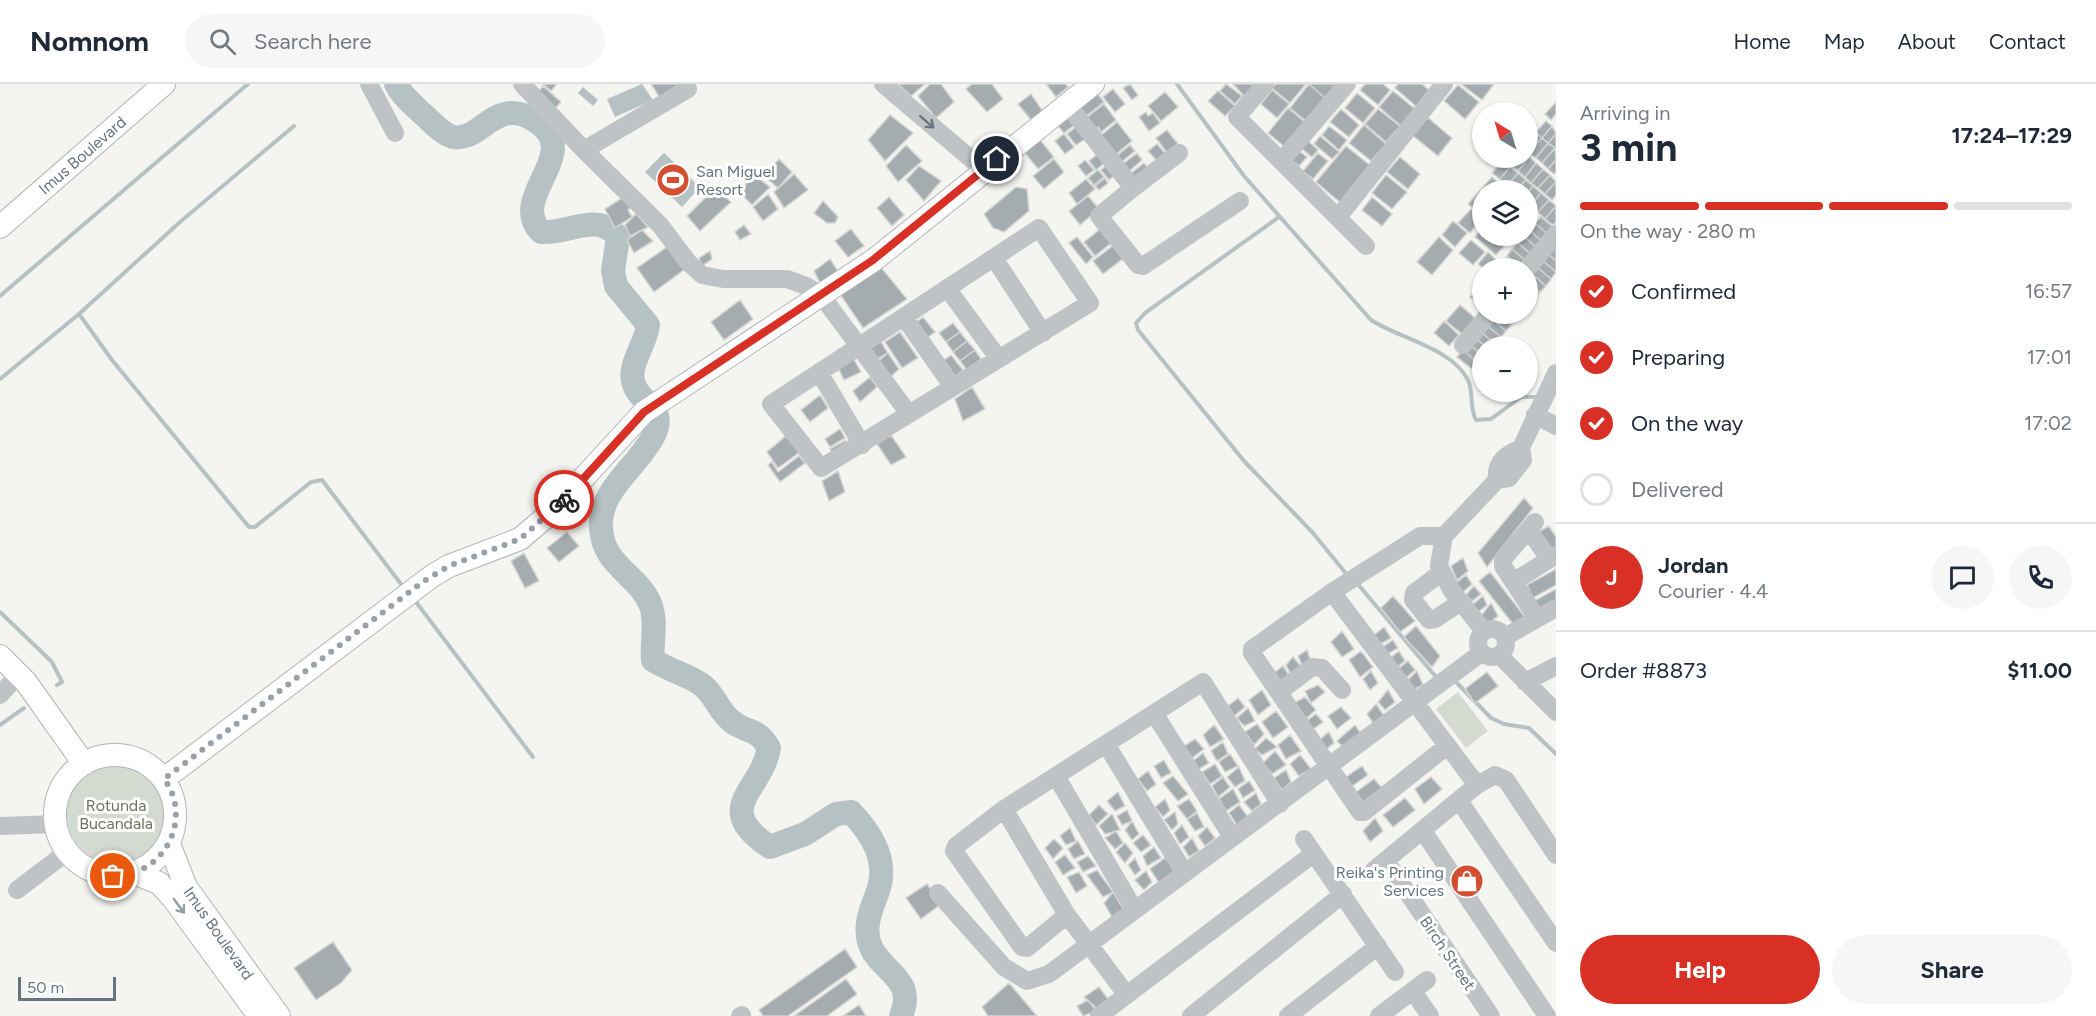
<!DOCTYPE html>
<html lang="en">
<head>
<meta charset="utf-8">
<style>
	body { margin:0; font-family:Figtree,sans-serif; background:#f6f6f7; color:#1f2937; height:100vh; display:flex; flex-direction:column; font-size:22px; white-space:nowrap }
	* { box-sizing:border-box; margin:0 }
	p { font-size:20px; color:#747a83 }
	.icon { flex:none; width:33px; height:33px; fill:none; stroke:currentColor; stroke-width:2; stroke-linecap:round; stroke-linejoin:round }
	.map { position:relative; flex:1; overflow:hidden }
	.details { display:flex; flex-direction:column; background:#fff; width:540px }
	.details>* { flex:none }
	.needle { width:39px; rotate:322deg }
	.controls { position:absolute; left:1472px; top:18px; display:grid; gap:12px }
	.controls a { display:grid; place-items:center; width:66px; height:66px; border-radius:50%; background:#fff; box-shadow:0 2px 4px #0004; font-size:30px }
	.scale { position:absolute; left:18px; bottom:15px; width:98px; box-sizing:border-box; padding-left:6px; border:3px solid #65747f; border-top:0; font-size:16px; line-height:21px; white-space:nowrap; color:#65747f; -webkit-text-stroke:4px #fff; paint-order:stroke }
	.pin { position:absolute; display:grid; place-items:center; width:51px; height:51px; color:#fff; margin:-26px; border:3px solid #fff; border-radius:50%; box-shadow:0 2px 6px #0007 }
	.courier { position:absolute; display:grid; place-items:center; width:60px; height:60px; margin:-30px; border:4px solid #d93025; border-radius:50%; background:#fff; color:#222; box-shadow:0 2px 8px #0007 }
	.head em { font-style:normal; font-weight:700 }
	.head div { display:flex; flex-direction:column-reverse }
	.head { display:flex; align-items:center; justify-content:space-between; height:102px; padding:0 24px }
	h1 { font-size:39px; font-weight:700; line-height:45px }
	.bar { display:grid; grid-template-columns:repeat(4,1fr); gap:9px 6px; align-content:center; height:72px; padding:0 24px }
	.bar i { height:8px; border-radius:4px; background:#e0e1e3 }
	.bar .active { background:#d93025 }
	.bar p { grid-column:span 4 }
	.line { display:flex; align-items:center; gap:15px; padding:0 24px; border-top:2px solid #e0e1e3 }
	.line div { flex:1 }
	.round { display:grid; place-items:center; flex:none; width:63px; height:63px; border-radius:32px; background:#f6f6f7 }
	ol { padding:0 24px; list-style:none }
	li { display:flex; align-items:center; gap:18px; height:66px }
	li p { margin-inline-start:auto }
	li .icon { padding:6px; border-radius:50%; background:#d93025; color:#fff; stroke-width:4 }
	li:last-child { color:#747a83 }
	li i { width:33px; height:33px; border:3px solid #e0e1e3; border-radius:50% }
	.action { display:flex; gap:12px; margin-top:auto; padding:12px 24px }
	.action a { flex:1; height:69px; border-radius:36px; background:#d93025; color:#fff; font-size:24px; font-weight:700; line-height:69px; text-align:center }
	.action a+a { background:#f6f6f7; color:#1f2937 }
	header { display:flex; align-items:center; gap:36px; box-sizing:border-box; height:84px; padding:0 30px; background:#fff; border-bottom:2px solid #e0e1e3 }
	header strong { font-size:28px }
	nav { display:flex; gap:33px; margin-inline-start:auto; font-size:21px }
	.search { width:420px; height:54px; background:#f6f6f7; display:flex; align-items:center; gap:15px; box-sizing:border-box; padding:0 21px; border-radius:33px; color:#747a83; font-size:22px }
	main { display:flex; flex:1; min-height:0 }
	.map>svg:first-child { display:block }
	.green { fill:#d5dad1 }
	.water { fill:#b6c1c4 }
	.lines { fill:none; stroke-linecap:round; stroke-linejoin:round }
	.stream { stroke:#b6c1c4; stroke-width:4 }
	.river { stroke:#b6c1c4; stroke-width:24 }
	.building { fill:#a4acb0; stroke:#d5d5d3; stroke-width:1.5 }
	.major-casing { stroke:#b1b5b8; stroke-width:24 }
	.minor { stroke:#bfc3c6; stroke-width:18 }
	.major { stroke:#fff; stroke-width:22 }
	.oneway { stroke:#65747f }
	.oneway2 { stroke:#939ea5 }
	.done { stroke:#97a1a7; stroke-width:6; stroke-dasharray:0 10.8 }
	.route { stroke:#d93025; stroke-width:8 }
	.labels { text-anchor:middle; stroke-width:6; stroke-linejoin:round; paint-order:stroke }
	.street-label { font-size:16px; fill:#65747f; stroke:#fff }
	.poi-label { font-size:16px; fill:#65747f; stroke:#fff; text-anchor:start }
	.park-label { font-size:16px; fill:#687663; stroke:#fff }
</style>
</head>
<body>
<header>
<strong>Nomnom</strong>
<div class="search"><svg class="icon" aria-label="search" viewBox="0 0 24 24"><circle cx="10" cy="10" r="6"/><path d="M15 15l6 6"/></svg>Search here</div>
<nav><a>Home</a><a>Map</a><a>About</a><a>Contact</a></nav>
</header>
<main>
<div class="map">
<svg width="1556" height="932" viewBox="0 0 1556 932">
	<rect width="100%" height="100%" fill="#f4f4f0"/>
	<path class="green" d="M 1458,608 L 1488,647 L 1466,664 L 1436,625 Z
		M67 730a49 49 0 1 1 98 0a49 49 0 1 1-98 0Z"/>
	<path class="water" d="M 642,0 L 653,16 L 615,33 L 607,15 Z
		M 583,3 L 598,16 L 593,22 L 578,9 Z
		M 664,69 L 700,103 L 682,123 L 645,88 Z"/>
	<g class="lines">
		<path class="stream" d="M 1177,0 L 1244,92 L 1371,236 C 1398,254 1452,264 1468,296 C 1474,309 1469,324 1476,336 L 1491,335 L 1521,313 L 1538,313
			M 1279,133 L 1145,229 L 1136,239 L 1138,246 L 1244,377 L 1313,449 L 1348,492
			M 0,212 L 248,0
			M 79,230 L 112,276 L 249,443 L 255,443 L 311,398 L 322,396 L 404,504
			M 0,295 L 79,230 L 180,138 L 294,42
			M 1356,498 L 1436,593 L 1439,592
			M 416,518 L 533,673
			M 0,528 L 52,578 L 62,598 L 57,601
			M 1456,598 L 1491,634 L 1504,640 L 1529,644 L 1556,670
			M 0,641 L 24,624"/>
		<path class="river" d="M 396,0 C 402,12 414,22 424,31 C 432,38 442,50 453,53 C 482,59 497,6 541,41 C 580,72 508,114 541,148 C 570,150 597,127 618,153 L 613,187 L 616,202 L 648,241 C 646,260 629,279 633,297 C 638,321 668,321 654,351 C 638,383 598,406 601,444 C 603,483 640,491 651,522 C 657,540 651,559 653,576 C 668,586 685,590 699,599 C 715,608 718,630 737,641 C 754,650 758,646 769,664 C 761,708 711,724 770,763 L 805,750 L 836,730 L 851,728 C 871,749 889,776 878,807 C 872,824 863,841 870,861 C 881,889 917,894 901,932"/>
	</g>
	<path class="building" d="M 543,0 L 557,0 L 551,7 Z
		M 651,0 L 683,0 L 660,14 Z
		M 898,0 L 925,0 L 911,12 Z
		M 930,0 L 941,0 L 954,18 L 936,34 L 918,12 Z
		M 972,0 L 992,0 L 1003,15 L 987,28 L 966,5 Z
		M 1046,0 L 1066,0 L 1068,3 L 1056,13 Z
		M 1130,0 L 1138,11 L 1132,16 L 1123,4 Z
		M 1226,0 L 1242,12 L 1235,20 L 1220,7 Z
		M 1233,0 L 1257,0 L 1245,13 Z
		M 1276,0 L 1306,0 L 1290,19 L 1272,4 Z
		M 1309,0 L 1325,14 L 1306,37 L 1290,24 Z
		M 1309,0 L 1336,0 L 1325,14 Z
		M 1365,0 L 1383,0 L 1390,6 L 1378,21 L 1360,6 Z
		M 1398,0 L 1422,0 L 1431,8 L 1418,24 L 1395,4 Z
		M 1461,0 L 1494,0 L 1482,16 Z
		M 1458,1 L 1479,18 L 1465,35 L 1444,17 Z
		M 543,2 L 561,18 L 552,28 L 534,13 Z
		M 1094,5 L 1104,18 L 1081,36 L 1072,24 Z
		M 1113,5 L 1125,20 L 1115,28 L 1103,13 Z
		M 1272,6 L 1289,20 L 1277,34 L 1261,20 Z
		M 1218,7 L 1235,22 L 1225,32 L 1208,17 Z
		M 1393,7 L 1415,25 L 1401,42 L 1379,23 Z
		M 1165,8 L 1178,23 L 1161,37 L 1148,22 Z
		M 1357,9 L 1375,24 L 1363,39 L 1345,24 Z
		M 1031,10 L 1044,29 L 1032,37 L 1018,20 Z
		M 1556,18 L 1556,30 L 1551,36 L 1545,30 Z
		M 1104,20 L 1116,36 L 1101,48 L 1098,43 L 1095,46 L 1086,34 Z
		M 1288,24 L 1306,39 L 1285,63 L 1268,49 Z
		M 1341,25 L 1359,41 L 1349,53 L 1330,38 Z
		M 1378,25 L 1400,42 L 1386,58 L 1365,40 Z
		M 1068,28 L 1077,39 L 1064,49 L 1055,38 Z
		M 1146,28 L 1148,32 L 1153,29 L 1160,39 L 1149,47 L 1139,33 Z
		M 890,31 L 913,49 L 885,77 L 868,56 Z
		M 1427,33 L 1452,54 L 1438,72 L 1412,51 Z
		M 1546,37 L 1552,42 L 1542,54 L 1536,48 Z
		M 1117,38 L 1132,57 L 1114,72 L 1099,53 Z
		M 1078,41 L 1088,53 L 1076,61 L 1067,50 Z
		M 1364,41 L 1386,60 L 1371,77 L 1349,59 Z
		M 1329,42 L 1347,56 L 1339,66 L 1322,51 Z
		M 1552,42 L 1556,50 L 1548,59 L 1542,54 Z
		M 1167,46 L 1178,60 L 1167,69 L 1156,54 Z
		M 1536,48 L 1542,54 L 1529,69 L 1527,59 Z
		M 1064,50 L 1074,63 L 1065,70 L 1055,57 Z
		M 1556,50 L 1556,63 L 1555,64 L 1548,59 Z
		M 1036,51 L 1054,73 L 1038,85 L 1020,63 Z
		M 1320,52 L 1339,68 L 1332,75 L 1314,60 Z
		M 1542,54 L 1548,59 L 1536,74 L 1529,69 Z
		M 1307,56 L 1318,66 L 1312,73 L 1301,64 Z
		M 1548,59 L 1555,64 L 1542,79 L 1536,74 Z
		M 1157,60 L 1165,69 L 1156,76 L 1148,67 Z
		M 906,61 L 922,77 L 898,98 L 886,82 Z
		M 1130,61 L 1135,67 L 1118,81 L 1113,75 Z
		M 1346,62 L 1371,82 L 1341,119 L 1316,98 Z
		M 1555,64 L 1556,76 L 1548,85 L 1542,79 Z
		M 1299,67 L 1307,73 L 1299,82 L 1292,76 Z
		M 1100,68 L 1107,77 L 1096,86 L 1089,77 Z
		M 1137,69 L 1142,76 L 1125,91 L 1119,83 Z
		M 1318,69 L 1328,77 L 1313,95 L 1303,87 Z
		M 1527,71 L 1529,73 L 1518,87 L 1511,81 L 1518,74 L 1527,74 Z
		M 1400,73 L 1420,90 L 1408,105 L 1387,88 Z
		M 1529,73 L 1536,79 L 1525,93 L 1518,87 Z
		M 1506,74 L 1518,74 L 1511,81 L 1504,75 Z
		M 779,75 L 792,88 L 778,104 L 763,91 Z
		M 1054,75 L 1064,88 L 1044,105 L 1033,92 Z
		M 1085,76 L 1094,86 L 1086,92 L 1078,82 Z
		M 1503,76 L 1510,83 L 1500,95 L 1492,89 Z
		M 1556,76 L 1556,88 L 1554,90 L 1548,85 Z
		M 1110,78 L 1118,88 L 1109,96 L 1101,86 Z
		M 1144,79 L 1150,87 L 1135,99 L 1129,91 Z
		M 1536,79 L 1543,85 L 1531,99 L 1525,93 Z
		M 919,82 L 941,97 L 924,117 L 906,96 Z
		M 1510,83 L 1518,89 L 1507,102 L 1500,95 Z
		M 1543,85 L 1550,91 L 1538,104 L 1531,99 Z
		M 1098,86 L 1104,93 L 1094,101 L 1088,94 Z
		M 1518,89 L 1526,96 L 1516,106 L 1513,106 L 1507,102 Z
		M 794,90 L 808,106 L 784,124 L 774,108 Z
		M 754,91 L 770,103 L 752,121 L 739,108 Z
		M 1386,91 L 1407,108 L 1392,125 L 1372,109 Z
		M 1550,91 L 1556,98 L 1545,110 L 1538,104 Z
		M 1492,93 L 1507,106 L 1481,105 Z
		M 1105,94 L 1108,99 L 1099,106 L 1095,102 Z
		M 1086,95 L 1095,105 L 1077,120 L 1069,109 Z
		M 1526,96 L 1533,102 L 1527,110 L 1527,106 L 1516,106 Z
		M 1556,98 L 1556,111 L 1552,116 L 1545,110 Z
		M 1533,102 L 1541,109 L 1530,122 L 1527,119 L 1527,110 Z
		M 1016,103 L 1027,105 L 1029,127 L 1004,148 L 993,144 L 984,130 Z
		M 715,104 L 731,118 L 700,147 L 687,132 Z
		M 1480,106 L 1482,108 L 1482,132 L 1468,120 Z
		M 1541,109 L 1549,116 L 1538,128 L 1530,122 Z
		M 768,110 L 778,125 L 763,137 L 753,123 Z
		M 625,112 L 633,122 L 628,126 L 632,133 L 615,144 L 605,125 Z
		M 1088,112 L 1099,125 L 1080,141 L 1069,127 Z
		M 889,113 L 904,131 L 892,142 L 877,124 Z
		M 1372,113 L 1392,130 L 1382,142 L 1362,126 Z
		M 1549,116 L 1556,122 L 1545,135 L 1538,128 Z
		M 823,117 L 838,133 L 835,139 L 827,139 L 814,129 Z
		M 1556,122 L 1556,138 L 1553,141 L 1545,135 Z
		M 1471,125 L 1482,135 L 1470,149 L 1458,139 Z
		M 636,130 L 648,143 L 630,152 L 625,141 Z
		M 1541,133 L 1554,144 L 1549,151 L 1535,139 Z
		M 1453,137 L 1467,149 L 1455,163 L 1442,151 Z
		M 1535,139 L 1549,151 L 1543,158 L 1529,146 Z
		M 744,141 L 751,150 L 740,156 L 735,148 Z
		M 1104,142 L 1115,156 L 1095,172 L 1084,158 Z
		M 851,145 L 864,162 L 848,173 L 835,157 Z
		M 1482,145 L 1482,152 L 1501,152 L 1508,158 L 1496,171 L 1475,153 Z
		M 642,146 L 653,157 L 634,169 L 627,156 Z
		M 1529,146 L 1543,158 L 1537,164 L 1524,152 Z
		M 1524,152 L 1537,164 L 1532,171 L 1518,159 Z
		M 1077,153 L 1093,173 L 1086,180 L 1069,159 Z
		M 1439,153 L 1453,166 L 1432,191 L 1417,178 Z
		M 1471,156 L 1485,168 L 1473,181 L 1459,169 Z
		M 1518,159 L 1532,171 L 1526,177 L 1512,165 Z
		M 1115,160 L 1125,173 L 1103,190 L 1093,177 Z
		M 1553,162 L 1556,165 L 1556,177 L 1547,169 Z
		M 667,163 L 685,185 L 654,208 L 637,184 Z
		M 1512,165 L 1526,177 L 1520,184 L 1507,172 Z
		M 710,167 L 712,175 L 702,182 L 699,174 Z
		M 1488,168 L 1498,178 L 1492,184 L 1483,184 L 1478,180 Z
		M 1547,169 L 1556,177 L 1556,188 L 1541,175 Z
		M 1507,172 L 1520,184 L 1507,184 L 1501,179 Z
		M 830,175 L 838,187 L 820,199 L 814,187 Z
		M 1541,175 L 1556,188 L 1551,195 L 1536,182 Z
		M 1501,179 L 1507,184 L 1496,184 Z
		M 879,181 L 907,215 L 863,244 L 840,210 Z
		M 1536,182 L 1551,195 L 1546,202 L 1530,188 Z
		M 1530,188 L 1546,202 L 1540,208 L 1527,197 Z
		M 1527,197 L 1540,208 L 1534,214 L 1527,208 Z
		M 1482,200 L 1482,223 L 1470,213 Z
		M 1527,208 L 1534,214 L 1529,221 L 1527,220 Z
		M 740,216 L 753,235 L 724,256 L 711,238 Z
		M 1460,221 L 1475,234 L 1462,250 L 1446,237 Z
		M 1495,230 L 1499,230 L 1512,240 L 1506,247 L 1491,234 Z
		M 1499,230 L 1512,230 L 1517,234 L 1512,240 Z
		M 923,233 L 935,248 L 924,256 L 913,241 Z
		M 1491,234 L 1506,247 L 1501,253 L 1485,240 Z
		M 1444,237 L 1459,251 L 1449,262 L 1434,249 Z
		M 953,239 L 960,248 L 946,258 L 939,249 Z
		M 1485,240 L 1501,253 L 1495,260 L 1480,247 Z
		M 1480,247 L 1495,260 L 1493,262 L 1485,262 L 1474,253 Z
		M 900,248 L 918,274 L 902,284 L 885,258 Z
		M 960,248 L 967,257 L 953,268 L 946,258 Z
		M 1474,253 L 1485,262 L 1482,262 L 1482,271 L 1469,260 Z
		M 967,257 L 975,266 L 960,277 L 953,268 Z
		M 881,258 L 888,269 L 877,275 L 869,262 Z
		M 1469,260 L 1482,271 L 1478,279 L 1463,266 Z
		M 975,266 L 981,275 L 967,286 L 960,277 Z
		M 1463,266 L 1478,279 L 1473,286 L 1457,273 Z
		M 888,269 L 899,285 L 887,296 L 875,280 Z
		M 851,270 L 861,288 L 844,296 L 837,281 Z
		M 951,271 L 963,286 L 951,296 L 939,280 Z
		M 870,293 L 877,303 L 860,318 L 853,307 Z
		M 972,303 L 985,325 L 963,337 L 955,315 Z
		M 820,311 L 828,324 L 810,338 L 801,326 Z
		M 840,345 L 845,354 L 830,363 L 825,355 Z
		M 787,351 L 800,368 L 778,384 L 767,368 Z
		M 891,351 L 906,373 L 891,381 L 877,360 Z
		M 846,356 L 849,364 L 834,372 L 830,365 Z
		M 799,372 L 805,379 L 780,398 L 768,381 L 772,378 L 778,388 Z
		M 838,387 L 845,408 L 829,417 L 822,397 Z
		M 1524,414 L 1533,424 L 1487,483 L 1478,469 Z
		M 1549,442 L 1556,453 L 1556,468 L 1551,470 L 1538,448 Z
		M 567,448 L 579,462 L 559,478 L 547,464 Z
		M 524,469 L 539,497 L 525,504 L 511,477 Z
		M 1463,474 L 1468,487 L 1457,496 L 1451,482 Z
		M 1556,485 L 1556,501 L 1533,514 L 1527,501 Z
		M 1490,488 L 1525,533 L 1513,540 L 1479,497 Z
		M 1466,491 L 1472,500 L 1463,508 L 1456,499 Z
		M 1474,502 L 1481,510 L 1472,517 L 1466,511 Z
		M 1556,505 L 1556,517 L 1538,526 L 1534,517 Z
		M 1393,512 L 1415,537 L 1400,548 L 1381,524 Z
		M 1483,512 L 1487,521 L 1478,528 L 1472,521 Z
		M 1491,519 L 1498,532 L 1488,540 L 1481,532 Z
		M 1416,542 L 1440,572 L 1432,583 L 1404,553 Z
		M 1384,543 L 1391,554 L 1377,562 L 1372,553 Z
		M 1342,547 L 1354,565 L 1342,573 L 1331,558 Z
		M 1393,556 L 1398,564 L 1386,571 L 1380,565 Z
		M 1307,566 L 1311,578 L 1303,583 L 1298,572 Z
		M 1361,567 L 1373,583 L 1360,593 L 1349,576 Z
		M 1399,567 L 1405,577 L 1396,584 L 1389,575 Z
		M 1293,573 L 1302,584 L 1292,592 L 1286,581 Z
		M 1408,577 L 1415,586 L 1405,595 L 1397,586 Z
		M 1283,582 L 1290,593 L 1282,601 L 1274,589 Z
		M 1371,587 L 1378,599 L 1370,606 L 1363,595 Z
		M 1417,587 L 1423,601 L 1415,605 L 1408,596 Z
		M 1487,588 L 1498,602 L 1475,619 L 1465,605 Z
		M 1318,601 L 1325,608 L 1311,619 L 1305,607 Z
		M 1262,606 L 1271,621 L 1258,631 L 1249,616 Z
		M 1388,606 L 1395,618 L 1385,626 L 1378,618 Z
		M 1305,613 L 1316,626 L 1303,637 L 1292,620 Z
		M 1238,614 L 1245,623 L 1234,632 L 1228,622 Z
		M 1376,620 L 1385,633 L 1375,642 L 1367,630 Z
		M 1341,623 L 1351,634 L 1337,645 L 1328,632 Z
		M 1248,624 L 1255,637 L 1244,642 L 1237,634 Z
		M 1276,627 L 1288,643 L 1273,654 L 1262,638 Z
		M 1316,630 L 1323,638 L 1311,647 L 1305,638 Z
		M 1257,640 L 1264,650 L 1254,661 L 1245,648 Z
		M 1214,641 L 1224,655 L 1210,663 L 1203,651 Z
		M 1355,641 L 1362,651 L 1345,665 L 1337,657 Z
		M 1329,648 L 1334,659 L 1324,667 L 1318,657 Z
		M 1290,651 L 1301,667 L 1286,675 L 1278,661 Z
		M 1266,654 L 1277,663 L 1262,671 L 1255,665 Z
		M 1195,655 L 1204,665 L 1192,674 L 1184,662 Z
		M 1223,658 L 1228,670 L 1217,677 L 1211,667 Z
		M 1275,667 L 1286,681 L 1272,690 L 1263,679 Z
		M 1203,669 L 1209,679 L 1199,685 L 1193,677 Z
		M 1230,670 L 1238,682 L 1225,688 L 1219,678 Z
		M 1300,671 L 1311,685 L 1299,692 L 1290,680 Z
		M 1164,676 L 1171,689 L 1161,694 L 1154,682 Z
		M 1215,680 L 1222,692 L 1210,700 L 1202,688 Z
		M 1362,682 L 1368,691 L 1352,702 L 1346,693 Z
		M 1239,683 L 1245,697 L 1235,703 L 1227,693 Z
		M 1286,686 L 1291,698 L 1282,706 L 1274,694 Z
		M 1148,687 L 1156,700 L 1147,707 L 1138,695 Z
		M 1173,692 L 1188,710 L 1178,717 L 1163,699 Z
		M 1223,693 L 1230,703 L 1218,713 L 1212,702 Z
		M 1431,693 L 1442,705 L 1424,720 L 1415,705 Z
		M 1374,695 L 1382,704 L 1364,718 L 1355,709 Z
		M 1249,697 L 1255,706 L 1243,714 L 1238,705 Z
		M 1233,705 L 1240,718 L 1226,727 L 1219,715 Z
		M 1118,708 L 1125,722 L 1115,727 L 1107,717 Z
		M 1256,709 L 1261,720 L 1252,727 L 1244,718 Z
		M 1405,714 L 1415,726 L 1393,743 L 1383,731 Z
		M 1165,715 L 1170,726 L 1163,733 L 1155,723 Z
		M 1189,715 L 1197,727 L 1187,735 L 1177,722 Z
		M 1099,721 L 1108,730 L 1096,741 L 1089,731 Z
		M 1239,721 L 1248,733 L 1238,743 L 1229,729 Z
		M 1127,726 L 1132,737 L 1122,741 L 1117,732 Z
		M 1175,728 L 1178,740 L 1172,746 L 1164,736 Z
		M 1197,729 L 1204,743 L 1195,747 L 1187,735 Z
		M 1112,730 L 1120,746 L 1105,750 L 1099,742 Z
		M 1375,734 L 1383,747 L 1370,758 L 1363,747 Z
		M 1132,737 L 1139,750 L 1132,756 L 1125,746 Z
		M 1182,741 L 1189,753 L 1180,760 L 1174,749 Z
		M 1207,743 L 1215,754 L 1205,762 L 1198,752 Z
		M 1070,744 L 1076,757 L 1066,761 L 1060,752 Z
		M 1116,747 L 1123,759 L 1115,765 L 1105,754 Z
		M 1143,751 L 1151,761 L 1141,768 L 1133,759 Z
		M 1192,754 L 1199,767 L 1189,773 L 1183,763 Z
		M 1054,755 L 1063,764 L 1053,775 L 1045,764 Z
		M 1078,757 L 1085,770 L 1074,775 L 1068,765 Z
		M 1125,759 L 1133,769 L 1125,779 L 1116,768 Z
		M 1154,763 L 1161,774 L 1147,782 L 1143,772 Z
		M 1065,771 L 1075,784 L 1063,791 L 1055,778 Z
		M 1088,772 L 1096,782 L 1083,788 L 1077,778 Z
		M 1135,774 L 1141,786 L 1135,791 L 1128,781 Z
		M 1165,774 L 1177,789 L 1161,802 L 1150,785 Z
		M 1097,786 L 1113,808 L 1103,813 L 1087,791 Z
		M 1146,787 L 1152,798 L 1144,806 L 1135,796 Z
		M 1079,788 L 1087,802 L 1076,809 L 1067,793 Z
		M 927,800 L 941,820 L 921,835 L 906,814 Z
		M 1113,808 L 1124,826 L 1112,833 L 1104,819 Z
		M 333,858 L 352,886 L 341,899 L 316,916 L 294,884 Z
		M 845,865 L 857,883 L 788,932 L 763,932 L 759,926 Z
		M 846,895 L 857,910 L 827,932 L 794,932 Z
		M 1009,899 L 1037,932 L 988,932 L 982,923 Z
		M 1099,903 L 1111,919 L 1100,927 L 1084,913 Z
		M 1088,916 L 1096,927 L 1083,932 L 1077,922 Z
		M 859,921 L 866,932 L 843,932 Z"/>
	<g class="lines">
		<g class="major-casing">
			<path id="major" d="M 0,143 L 164,0
				M 0,572 L 26,598 L 84,680
				M55 731a60 60 0 1 1 120 0a60 60 0 1 1-120 0Z
				M 164,695 L 432,492 L 449,482 L 520,455 L 554,426 L 644,328 L 874,176 L 1093,0
				M 169,760 L 186,803 L 279,932
				M 134,789 L 159,799 L 172,813 L 259,932"/>
		</g>
		<path class="minor" d="M 369,0 L 395,49
			M 522,0 L 584,66 L 660,141 L 688,178 L 702,191 L 723,195 L 787,195 L 806,202 L 821,211 L 909,330
			M 883,0 L 984,86
			M 1265,0 L 1237,33 L 1366,162
			M 1067,20 L 1133,104 L 1179,69
			M 584,66 L 688,5
			M 1282,76 L 1347,0
			M 1133,104 L 1099,132 L 1138,181 L 1143,182 L 1240,117
			M 1339,132 L 1444,0
			M 1039,144 L 1090,219 L 821,384 L 771,320 Z
			M 994,174 L 1043,249
			M 1527,185 L 1556,150
			M 947,204 L 999,275
			M 904,233 L 953,303
			M 1463,261 L 1489,230
			M 819,288 L 862,361
			M 1535,331 L 1556,342
			M 1497,396 C 1495,378 1506,370 1521,364
			M 1535,438 L 1503,475 L 1503,482 L 1537,534
			M 1529,446 L 1549,475
			M 1442,488 L 1414,509 L 1413,516 L 1429,536 L 1435,535 L 1461,518
			M 1513,498 L 1556,471
			M 1332,508 L 1252,565 L 1252,569 L 1360,728 L 1364,728 L 1447,662
			M1478 559a14 14 0 1 1 28 0a14 14 0 1 1-28 0Z
			M 1484,547 L 1452,507 L 1439,482 L 1444,452 L 1497,396 L 1509,394 L 1523,376 L 1521,364 L 1556,289
			M 1505,553 L 1556,524
			M 1499,571 L 1556,628
			M 1525,598 L 1556,582
			M 1280,607 L 1312,583 L 1322,584 L 1342,606
			M 0,611 L 19,590
			M 1154,629 L 1232,753
			M 1106,660 L 1184,788
			M 1056,692 L 1134,825
			M 1477,701 L 1495,691 L 1506,696 L 1556,771
			M 1460,718 L 1556,859
			M 1004,725 L 1067,831 L 1126,910
			M 0,742 L 56,740
			M 1423,747 L 1547,932
			M 1304,755 L 1395,888
			M 1386,777 L 1491,932
			M 1374,786 L 1477,701 L 1332,508 L 1420,452 L 1444,452
			M 17,806 L 67,768
			M 938,809 L 1004,883 L 1027,897 L 1049,890 L 1481,569
			M 1067,831 L 1027,864 L 1022,863 L 954,767 L 956,762 L 1004,725 L 1203,598 L 1280,720
			M 1413,907 L 1430,932
			M 740,932 L 742,931
			M 1099,932 L 1313,770
			M 1191,932 L 1343,810
			M 1288,932 L 1378,862
			M 1379,932 L 1427,896"/>
		<use href="#major" class="major"/>
	</g>
	<defs><path id="oneway-shaft" d="M-6 0H5M1.5-3L5.5 0L1.5 3" fill="none" stroke-width="1.6" stroke-linecap="round" stroke-linejoin="round" transform="scale(1.5)"/></defs>
	<use class="oneway" href="#oneway-shaft" transform="translate(927 38) rotate(41)"/>
	<use class="oneway2" href="#oneway-shaft" transform="translate(179 822) rotate(54)"/>
	<g class="lines">
		<path class="done" d="M 113,792 C 126,790 138,789 149,781 C 177,762 185,722 164,695 L 424,497 L 449,482 L 520,455 L 564,416"/>
		<path class="route" d="M 564,416 L 644,328 L 873,176 L 997,75"/>
	</g>
	<defs>
		<g id="stadium-disc" transform="scale(1.725)"><circle r="9.5" fill="#d44e2f" stroke="#fff"/><path d="M0-5a6.5 5 0 1 0 0 10a6.5 5 0 1 0 0-10ZM-3.5-1.8h7v3.6h-7Z" fill="#fff"/></g>
		<g id="shop-disc" transform="scale(1.725)"><circle r="9.5" fill="#d44e2f" stroke="#fff"/><path d="M-5-2.5h2.3a2.7 3.5 0 0 1 5.4 0H5L5.5 6h-11ZM-1.5-2.5h3a1.5 2.3 0 0 0-3 0Z" fill="#fff"/></g>
	</defs>
	<g fill-rule="evenodd">
		<use href="#stadium-disc" x="673" y="96"/>
		<use href="#shop-disc" x="1467" y="797"/>
	</g>
	<g class="labels">
		<g class="street-label">
			<text transform="translate(82 71) rotate(-41)" y="6">Imus Boulevard</text>
			<text transform="translate(219 849) rotate(55)" y="6">Imus Boulevard</text>
			<text transform="translate(1448 869) rotate(56)" y="6">Birch Street</text>
		</g>
		<g class="poi-label">
			<text x="696" y="93">San Miguel<tspan x="696" dy="18">Resort</tspan></text>
			<text x="1444" y="794" text-anchor="end">Reika's Printing<tspan x="1444" dy="18">Services</tspan></text>
		</g>
		<g class="park-label">
			<text x="116" y="727">Rotunda<tspan x="116" dy="18">Bucandala</tspan></text>
		</g>
	</g>
</svg>
<div class="controls">
<a><svg class="needle" viewBox="-14 -14 28 28"><path d="M0-13l5 13h-10z" fill="#e53935"/><path d="M0 13l5-13h-10z" fill="#747a83"/></svg></a>
<a><svg class="icon" aria-label="layers" viewBox="0 0 24 24"><path d="M12 4l9 5-9 5-9-5zM3 14l9 5 9-5"/></svg></a>
<a>+</a>
<a>−</a>
</div>
<div class="scale">50 m</div>
<div class="pin" style="left:113px;top:792px;background:#ea580c"><svg class="icon" aria-label="bag" viewBox="0 0 24 24"><path d="M5 8h14l-1 12H6zM9 8a3 3 0 0 1 6 0"/></svg></div>
<div class="pin" style="left:997px;top:75px;background:#1f2937"><svg class="icon" aria-label="home" viewBox="0 0 24 24"><path d="M3 11l9-7 9 7M6 9v11h12V9"/></svg></div>
<div class="courier" style="left:564px;top:416px"><svg class="icon" aria-label="bike" viewBox="0 0 24 24"><circle cx="6" cy="16" r="4"/><circle cx="18" cy="16" r="4"/><path d="M6 16l4-8h5l3 8M10 8l3 8H6M13 5h3"/></svg></div>
</div>
<section class="details">
<div class="head"><div><h1>3 min</h1><p>Arriving in</p></div><em>17:24–17:29</em></div>
<div class="bar"><i class="active"></i><i class="active"></i><i class="active"></i><i></i><p>On the way · 280 m</p></div>
<ol>
<li><svg class="icon" aria-label="check" viewBox="0 0 24 24"><path d="M5 12l5 5 9-10"/></svg>Confirmed<p>16:57</p></li>
<li><svg class="icon" aria-label="check" viewBox="0 0 24 24"><path d="M5 12l5 5 9-10"/></svg>Preparing<p>17:01</p></li>
<li><svg class="icon" aria-label="check" viewBox="0 0 24 24"><path d="M5 12l5 5 9-10"/></svg>On the way<p>17:02</p></li>
<li><i></i>Delivered</li>
</ol>
<div class="line" style="height:108px"><b class="round" style="background:#d93025;color:#fff">J</b><div><b>Jordan</b><p>Courier · 4.4</p></div><a class="round"><svg class="icon" aria-label="chat" viewBox="0 0 24 24"><path d="M4 5h16v11H9l-5 4z"/></svg></a><a class="round"><svg class="icon" aria-label="phone" viewBox="0 0 24 24"><path d="M5 4h4l2 5-3 2q2 4 5 5l2-3 5 2v4C11 20 4 13 5 4z"/></svg></a></div>
<div class="line" style="height:78px"><div>Order #8873</div><b>$11.00</b></div>
<div class="action"><a>Help</a><a>Share</a></div>
</section>
</main>
</body>
</html>
